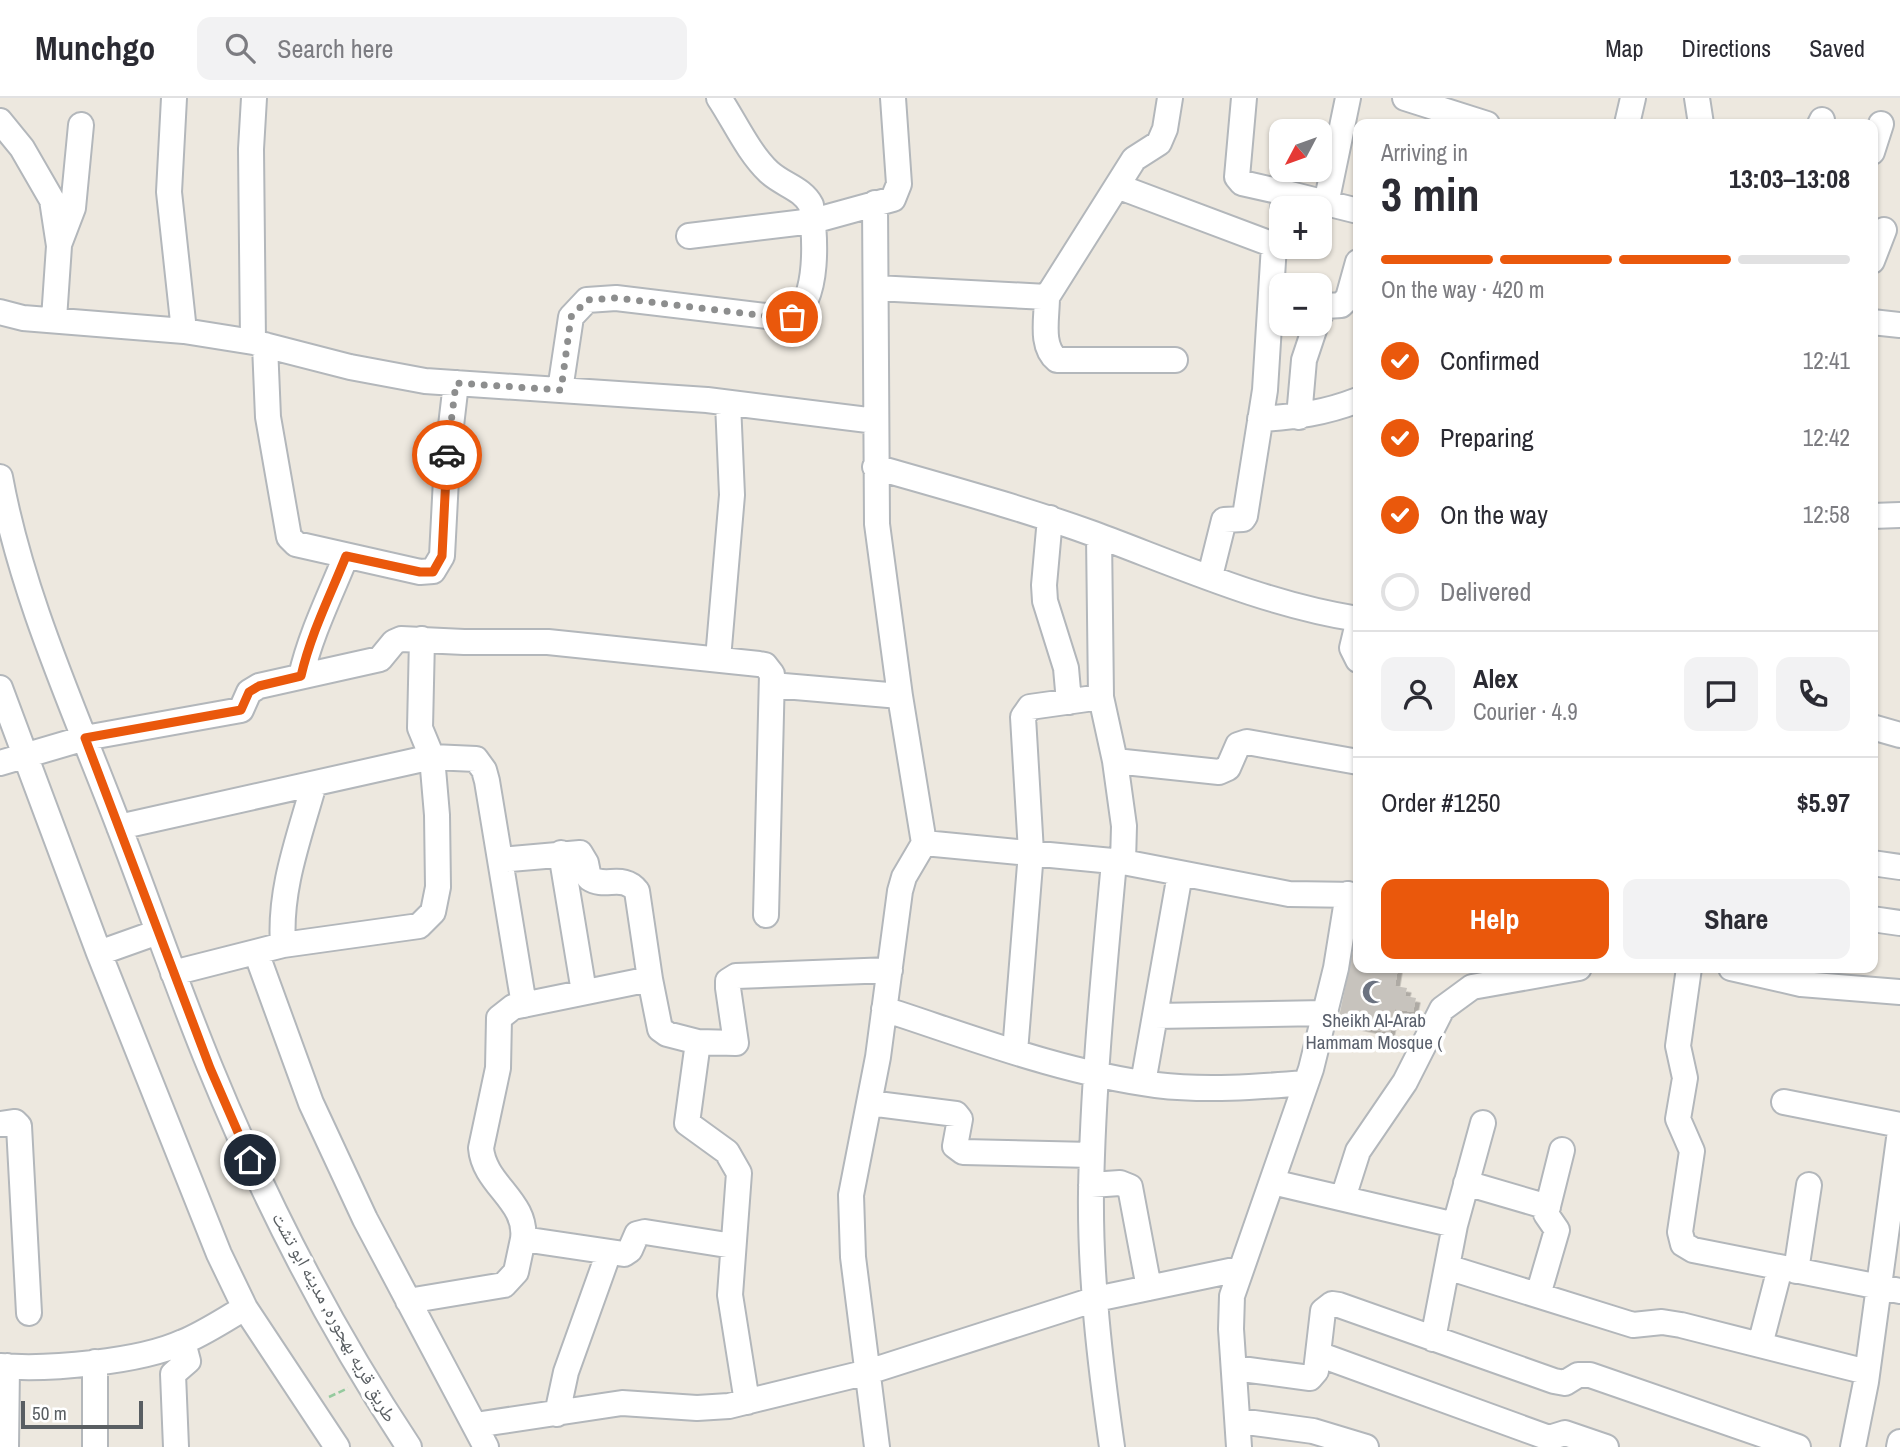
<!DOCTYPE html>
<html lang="en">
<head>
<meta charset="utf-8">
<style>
	body { margin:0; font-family:"Archivo Narrow","Noto Naskh Arabic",sans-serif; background:#f2f2f3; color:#2b2b33; height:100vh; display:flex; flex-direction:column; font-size:26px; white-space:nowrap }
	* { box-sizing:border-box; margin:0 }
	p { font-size:23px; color:#7c7c81 }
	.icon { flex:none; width:38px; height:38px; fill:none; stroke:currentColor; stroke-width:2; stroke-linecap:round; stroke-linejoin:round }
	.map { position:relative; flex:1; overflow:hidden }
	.side { position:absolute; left:1353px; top:21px; width:525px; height:854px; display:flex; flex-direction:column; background:#fff; border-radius:14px; box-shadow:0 2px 5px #0004 }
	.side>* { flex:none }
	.needle { width:46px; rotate:229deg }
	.fabs { position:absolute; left:1269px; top:21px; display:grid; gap:14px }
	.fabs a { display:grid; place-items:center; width:63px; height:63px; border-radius:14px; background:#fff; box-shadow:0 2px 5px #0004; font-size:35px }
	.scale { position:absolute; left:21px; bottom:18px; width:122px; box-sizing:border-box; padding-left:7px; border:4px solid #595e62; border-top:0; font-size:19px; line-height:24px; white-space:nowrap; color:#595e62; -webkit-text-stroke:5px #fff; paint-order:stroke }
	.pin { position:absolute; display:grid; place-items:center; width:60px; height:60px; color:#fff; margin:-30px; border:4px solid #fff; border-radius:50%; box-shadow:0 2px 7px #0007 }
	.courier { position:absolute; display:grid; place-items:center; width:70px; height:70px; margin:-35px; border:5px solid #ea580c; border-radius:50%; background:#fff; color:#222; box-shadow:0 2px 9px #0007 }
	.headline em { font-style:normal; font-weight:700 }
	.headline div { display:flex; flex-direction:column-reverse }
	.headline { display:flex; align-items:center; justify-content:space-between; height:119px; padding:0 28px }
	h1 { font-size:46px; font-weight:700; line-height:52px }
	.bar { display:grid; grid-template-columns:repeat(4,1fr); gap:10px 7px; align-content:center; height:84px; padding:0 28px }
	.bar i { height:9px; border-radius:5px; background:#e1e1e2 }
	.bar .selected { background:#ea580c }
	.bar p { grid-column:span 4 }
	.line { display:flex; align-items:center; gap:18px; padding:0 28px; border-top:2px solid #e1e1e2 }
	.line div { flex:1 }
	.round { display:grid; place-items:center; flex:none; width:74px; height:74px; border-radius:14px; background:#f2f2f3 }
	ol { padding:0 28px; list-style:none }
	li { display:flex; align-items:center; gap:21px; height:77px }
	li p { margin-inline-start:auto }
	li .icon { padding:7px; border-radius:50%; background:#ea580c; color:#fff; stroke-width:4 }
	li:last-child { color:#7c7c81 }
	li i { width:38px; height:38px; border:4px solid #e1e1e2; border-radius:50% }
	.action { display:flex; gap:14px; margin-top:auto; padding:14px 28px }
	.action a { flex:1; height:80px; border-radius:14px; background:#ea580c; color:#fff; font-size:28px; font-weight:700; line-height:80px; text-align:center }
	.action a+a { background:#f2f2f3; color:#2b2b33 }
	header { display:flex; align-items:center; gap:42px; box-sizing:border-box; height:98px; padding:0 35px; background:#fff; border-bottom:2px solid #e1e1e2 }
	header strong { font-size:33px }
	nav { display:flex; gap:38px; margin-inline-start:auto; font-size:24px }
	.search { width:490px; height:63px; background:#f2f2f3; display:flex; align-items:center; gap:18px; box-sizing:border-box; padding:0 24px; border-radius:14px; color:#7c7c81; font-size:26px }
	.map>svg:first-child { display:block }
	.building { fill:#c7c3bd; filter:url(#shadow) }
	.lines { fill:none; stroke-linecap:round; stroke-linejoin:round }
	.minor-casing { stroke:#b3b7bb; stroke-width:28 }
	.path { stroke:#95ca9e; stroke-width:2.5; stroke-dasharray:7 3.5; stroke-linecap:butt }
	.minor { stroke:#fff; stroke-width:24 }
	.done { stroke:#8d8e8e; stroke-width:7; stroke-dasharray:0 12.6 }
	.route { stroke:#ea580c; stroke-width:9 }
	.labels { text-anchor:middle; stroke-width:7; stroke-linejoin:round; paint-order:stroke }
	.worship-label { font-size:19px; fill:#5b616d; stroke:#fff }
	.street-label { font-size:19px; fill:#595e62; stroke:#fff }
</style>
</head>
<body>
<header>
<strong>Munchgo</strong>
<div class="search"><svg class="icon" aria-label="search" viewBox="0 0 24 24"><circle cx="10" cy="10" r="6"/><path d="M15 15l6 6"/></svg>Search here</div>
<nav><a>Map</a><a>Directions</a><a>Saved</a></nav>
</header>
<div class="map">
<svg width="1900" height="1349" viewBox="0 0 1900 1349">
	<defs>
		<filter id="shadow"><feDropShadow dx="4.5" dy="4.5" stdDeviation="0" flood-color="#0004"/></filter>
	</defs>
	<rect width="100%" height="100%" fill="#ede8df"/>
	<path class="building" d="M 1355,843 L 1358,843 L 1358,870 L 1398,870 L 1395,888 L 1407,890 L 1405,898 L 1416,900 L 1413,914 L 1395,911 L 1390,935 L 1338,924 Z"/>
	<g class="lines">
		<g class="minor-casing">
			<path id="minor" d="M 174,0 L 169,94 L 184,233
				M 1244,0 L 1237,79 L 1242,85 L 1286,95 L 1283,110
				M 1405,0 L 1487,26
				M 1697,0 L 1701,26
				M 0,23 L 22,50 L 52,102 L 59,148 L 54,221
				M 1627,26 L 1633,0
				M 1820,26 L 1822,22
				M 1872,54 L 1881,26
				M 1117,88 L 1274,147 L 1265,292 L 1245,418 L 1243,421 L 1224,422 L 1210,478
				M 1286,95 L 1358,113
				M 875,105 L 877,426 L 900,598
				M 1326,106 L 1348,0
				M 689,138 L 813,123 L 893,101 L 899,86 L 893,0
				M 60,144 L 73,110 L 81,27
				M 1872,163 L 1884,132
				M 876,190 L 1047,199 L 1134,61 L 1159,45 L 1165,31 L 1170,0
				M 1047,199 C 1047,220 1040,248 1057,262 L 1175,262
				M 0,214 L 23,220 L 184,233 L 253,244 L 350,269 L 425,283 L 707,302 L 876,323
				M 1320,217 L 1326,208 L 1341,207 L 1348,200 L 1358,164
				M 1872,224 L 1900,227
				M 253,244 L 251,51 L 254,0
				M 265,247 L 268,319 L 289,439 L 296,446 L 420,474 L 433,473 L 442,458 L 447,362 L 456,285
				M 560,292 L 571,219 L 587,202 L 616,200 L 766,218 L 792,219 C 820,201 815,137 811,107 C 802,90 783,87 769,74 C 748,54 735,24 719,0
				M 1299,319 L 1304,262 L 1316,226
				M 1260,321 C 1295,319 1325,315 1358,302
				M 875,369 C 948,390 1022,410 1094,436 C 1180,468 1267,507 1358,521
				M 0,379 C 22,499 75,613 118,726 C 149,806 177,889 210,969 C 264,1101 330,1230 409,1349
				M 1872,418 L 1900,417
				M 1050,420 L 1044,487 L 1045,503 L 1066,570 L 1069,604
				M 1099,438 L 1101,599 L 1115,663 L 1124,728 L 1123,764
				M 1358,525 L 1352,550 L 1358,562
				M 718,561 L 732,397 L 728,305
				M 301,578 C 311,535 330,498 346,458
				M 772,587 L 900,598 L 924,745 L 1123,764 L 1289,796 L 1358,797
				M 0,590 L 99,855 L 219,1156 L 245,1210 L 337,1349
				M 1872,629 L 1900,637
				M 1115,663 L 1219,674 L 1228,670 L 1238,647 L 1247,644 L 1358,664
				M 0,665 L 85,640 L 241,612 L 249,594 L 259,588 L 380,561 L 394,544 L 401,541 L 464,544 L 548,544 L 759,566 L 765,567 L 772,576 L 766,817
				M 119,729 L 432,659 L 476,661 L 484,672 L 487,683 L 524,907
				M 561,755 L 584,894
				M 500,762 L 580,755 L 586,765 L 589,780 C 605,791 623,775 637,793 L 650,881
				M 1872,765 L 1900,769
				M 1872,821 L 1900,825
				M 283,847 C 279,791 299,740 314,686
				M 256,854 L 311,1005 L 365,1121 L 486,1349
				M 99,855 L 158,834
				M 1689,870 L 1678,948 L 1685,980 L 1678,1021 L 1692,1053 L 1680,1134 L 1683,1146 L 1693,1152 L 1900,1193
				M 1731,870 L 1801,886 L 1900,894
				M 173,875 L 283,847 L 419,828 L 433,814 L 438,789 L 437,717 L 432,659 L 420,630 L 422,541
				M 884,911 C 973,940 1063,975 1156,987 C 1206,993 1256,989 1305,985
				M 1155,918 L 1325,915
				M 1015,954 L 1031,754 L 1023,619 L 1030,609 L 1101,599
				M 1143,985 L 1180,776
				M 1784,1004 L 1900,1027
				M 869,1005 L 956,1016 L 960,1021 L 955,1048 L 963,1054 L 1092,1057
				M 0,1026 L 15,1024 L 19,1028 L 29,1215
				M 1272,1084 L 1455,1127
				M 1466,1085 L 1548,1109
				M 1091,1087 L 1120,1085 L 1130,1089 L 1149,1190
				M 1343,1100 L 1358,1053 L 1405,984 L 1442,911 L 1472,889 L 1579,870
				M 523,1141 C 528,1103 484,1087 481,1050 L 498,970 L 499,920 L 513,909 L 650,881 L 660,931 L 667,936 L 698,944
				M 1447,1169 L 1633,1227 L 1662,1224 L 1681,1227 L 1867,1274
				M 1796,1173 L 1809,1087
				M 1538,1197 L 1557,1132 L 1546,1116 L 1562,1052
				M 408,1203 L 504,1187 L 516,1174 L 523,1141 L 624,1156 L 630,1152 L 637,1136 L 645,1134 L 733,1148
				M 1433,1241 L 1455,1127 L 1483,1025
				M 1760,1247 L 1780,1170
				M 1318,1256 L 1549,1340 L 1565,1335 L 1606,1349
				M 0,1268 C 48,1272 140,1264 183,1244 C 205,1235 225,1221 245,1210
				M 1234,1270 L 1310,1280 L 1316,1273 L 1323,1213 L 1332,1206 L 1339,1207 L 1554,1283 L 1565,1285 L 1578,1277 L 1590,1277 L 1798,1349
				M 747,1304 L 730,1197 L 739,1075 L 727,1054 L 687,1025 L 698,944 L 736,945 L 728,890 L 728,883 L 736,878 L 890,872
				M 557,1316 L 566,1274 L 609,1154
				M 1239,1323 L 1313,1333 L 1366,1349
				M 475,1327 L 622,1305 L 697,1310 L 729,1308 L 868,1274 L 1096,1201 L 1239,1171
				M 6,1349 L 7,1268
				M 95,1349 L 95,1264
				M 176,1349 L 173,1276 L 188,1263 L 183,1244
				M 877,1349 L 853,1159 L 851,1097 L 878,959 L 900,793 L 904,779 L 924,745
				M 1112,1349 C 1100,1265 1090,1179 1091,1094 C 1093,983 1104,873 1114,764
				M 1239,1349 L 1231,1231 L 1232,1198 L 1311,971 L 1336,870 L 1348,796
				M 1853,1349 L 1866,1284 L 1900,1033
				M 1899,1349 L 1900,1344"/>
		</g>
		<path class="path" d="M 329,1299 L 348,1290"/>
		<use href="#minor" class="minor"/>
	</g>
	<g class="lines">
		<path class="done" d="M 447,357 L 456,285 L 561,292 L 571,219 L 587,202 L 616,200 L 766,218 L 792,219"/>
		<path class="route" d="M 250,1062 L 210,970 L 85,640 L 241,612 L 249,594 L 259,588 L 301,578 C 311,535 330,498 346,458 L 420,474 L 433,474 L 442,458 L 447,357"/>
	</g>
	<defs>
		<g id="mosque-bare" transform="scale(1.89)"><path d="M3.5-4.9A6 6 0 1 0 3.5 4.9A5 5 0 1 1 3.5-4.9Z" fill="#6b7280" stroke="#fff" stroke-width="2.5" paint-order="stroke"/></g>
	</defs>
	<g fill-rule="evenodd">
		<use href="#mosque-bare" x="1374" y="894"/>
	</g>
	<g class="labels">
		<g class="worship-label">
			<text x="1374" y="929">Sheikh Al-Arab<tspan x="1374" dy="22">Hammam Mosque (</tspan></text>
		</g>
		<g class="street-label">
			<text transform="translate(335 1219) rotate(61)" y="7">طريق قريه بهجوره, مدينه ابو تشت</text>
		</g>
	</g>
</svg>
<div class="fabs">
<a><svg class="needle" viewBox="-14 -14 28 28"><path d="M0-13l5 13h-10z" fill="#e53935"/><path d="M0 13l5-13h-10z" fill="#7c7c81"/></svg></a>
<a>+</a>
<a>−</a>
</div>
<div class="scale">50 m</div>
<div class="pin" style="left:792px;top:219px;background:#ea580c"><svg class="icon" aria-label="bag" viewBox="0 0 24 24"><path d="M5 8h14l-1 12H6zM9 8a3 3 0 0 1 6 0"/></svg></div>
<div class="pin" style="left:250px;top:1062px;background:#1f2937"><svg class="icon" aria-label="home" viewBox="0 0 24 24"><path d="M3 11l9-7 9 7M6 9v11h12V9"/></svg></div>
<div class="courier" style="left:447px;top:357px"><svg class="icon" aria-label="car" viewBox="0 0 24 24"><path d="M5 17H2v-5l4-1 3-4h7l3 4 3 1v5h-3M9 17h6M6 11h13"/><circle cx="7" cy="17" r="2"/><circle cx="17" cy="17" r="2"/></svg></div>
<section class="side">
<div class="headline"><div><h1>3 min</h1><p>Arriving in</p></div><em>13:03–13:08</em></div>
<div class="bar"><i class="selected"></i><i class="selected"></i><i class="selected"></i><i></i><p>On the way · 420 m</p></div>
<ol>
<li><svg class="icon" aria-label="check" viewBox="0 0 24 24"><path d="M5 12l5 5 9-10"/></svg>Confirmed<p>12:41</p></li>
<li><svg class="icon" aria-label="check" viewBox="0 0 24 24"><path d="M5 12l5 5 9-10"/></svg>Preparing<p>12:42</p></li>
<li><svg class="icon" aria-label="check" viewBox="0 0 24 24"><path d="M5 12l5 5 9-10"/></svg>On the way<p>12:58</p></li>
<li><i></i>Delivered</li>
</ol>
<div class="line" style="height:126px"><a class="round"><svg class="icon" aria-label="person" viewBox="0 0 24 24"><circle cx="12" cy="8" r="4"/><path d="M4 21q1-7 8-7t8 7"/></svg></a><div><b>Alex</b><p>Courier · 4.9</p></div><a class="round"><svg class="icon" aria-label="chat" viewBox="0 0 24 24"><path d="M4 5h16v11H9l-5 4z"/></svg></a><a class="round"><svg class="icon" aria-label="phone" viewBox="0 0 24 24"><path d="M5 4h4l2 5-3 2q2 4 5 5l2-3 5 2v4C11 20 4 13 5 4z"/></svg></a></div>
<div class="line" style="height:91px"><div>Order #1250</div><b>$5.97</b></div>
<div class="action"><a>Help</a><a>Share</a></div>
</section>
</div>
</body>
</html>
